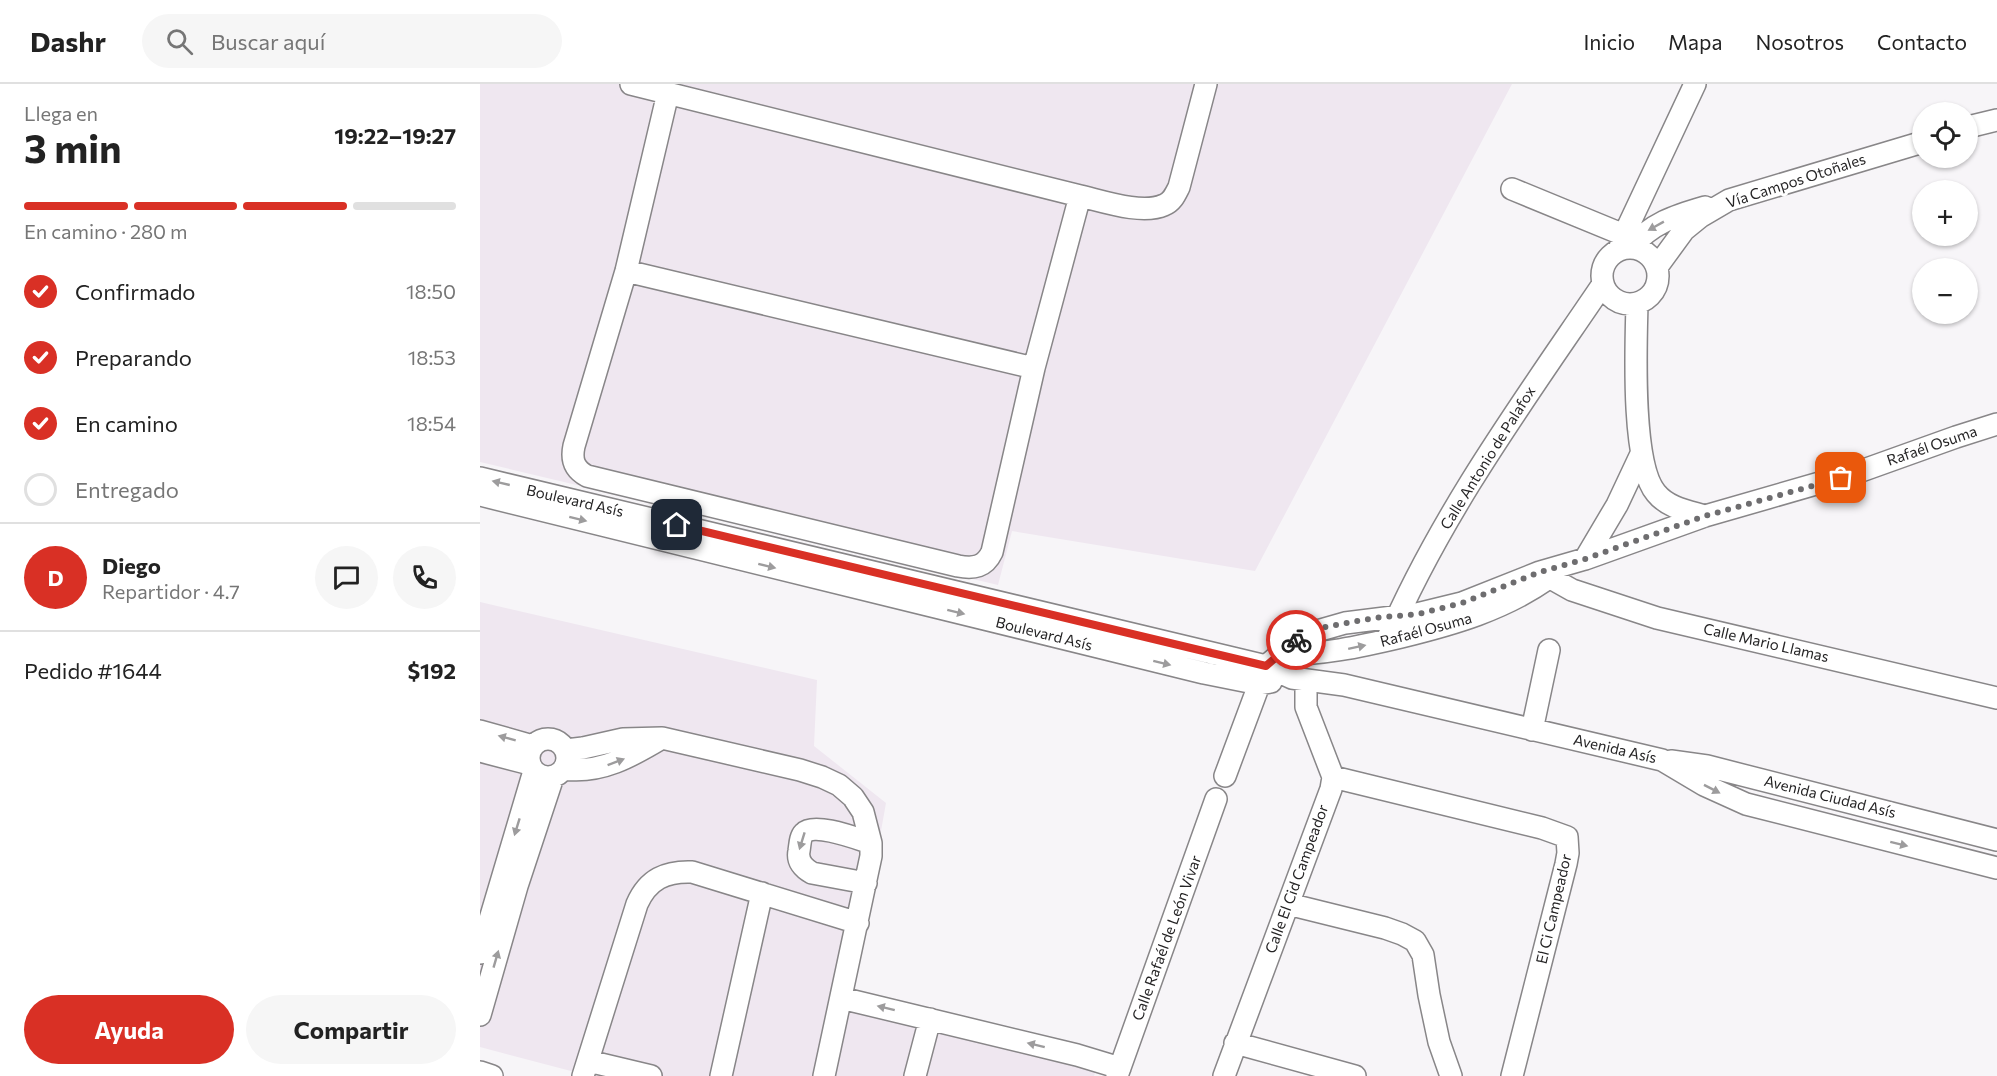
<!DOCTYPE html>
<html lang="es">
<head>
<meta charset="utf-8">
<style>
	body { margin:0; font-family:Commissioner,sans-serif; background:#f6f6f6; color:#222; height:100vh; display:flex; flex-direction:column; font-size:22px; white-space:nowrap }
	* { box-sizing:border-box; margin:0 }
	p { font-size:20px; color:#767676 }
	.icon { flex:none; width:33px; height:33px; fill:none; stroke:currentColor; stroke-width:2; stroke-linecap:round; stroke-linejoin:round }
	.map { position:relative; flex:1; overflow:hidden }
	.panel { display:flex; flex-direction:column; background:#fff; width:480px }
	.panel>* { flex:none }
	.controls { position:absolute; left:1432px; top:18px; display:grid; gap:12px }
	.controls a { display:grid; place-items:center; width:66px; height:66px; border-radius:50%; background:#fff; box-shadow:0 2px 4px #0004; font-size:30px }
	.pin { position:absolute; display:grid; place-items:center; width:51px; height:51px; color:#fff; margin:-26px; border-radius:12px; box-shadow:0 3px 9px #0006 }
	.courier { position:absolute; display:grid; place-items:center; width:60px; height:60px; margin:-30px; border:4px solid #d93025; border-radius:50%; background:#fff; color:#222; box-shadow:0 2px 8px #0007 }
	.head em { font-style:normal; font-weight:700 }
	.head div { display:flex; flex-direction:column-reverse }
	.head { display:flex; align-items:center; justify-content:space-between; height:102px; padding:0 24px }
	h1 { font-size:39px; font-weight:700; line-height:45px }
	.bar { display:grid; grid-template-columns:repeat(4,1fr); gap:9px 6px; align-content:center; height:72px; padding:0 24px }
	.bar i { height:8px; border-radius:4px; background:#e0e0e0 }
	.bar .active { background:#d93025 }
	.bar p { grid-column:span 4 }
	.line { display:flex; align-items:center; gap:15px; padding:0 24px; border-top:2px solid #e0e0e0 }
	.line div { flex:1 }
	.round { display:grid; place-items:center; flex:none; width:63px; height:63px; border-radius:32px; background:#f6f6f6 }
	ol { padding:0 24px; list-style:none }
	li { display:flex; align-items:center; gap:18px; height:66px }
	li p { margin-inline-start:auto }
	li .icon { padding:6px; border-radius:50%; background:#d93025; color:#fff; stroke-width:4 }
	li:last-child { color:#767676 }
	li i { width:33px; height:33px; border:3px solid #e0e0e0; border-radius:50% }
	.action { display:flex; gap:12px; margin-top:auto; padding:12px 24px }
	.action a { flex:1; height:69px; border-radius:36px; background:#d93025; color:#fff; font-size:24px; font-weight:700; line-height:69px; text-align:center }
	.action a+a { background:#f6f6f6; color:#222 }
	header { display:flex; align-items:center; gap:36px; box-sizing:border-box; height:84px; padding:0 30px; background:#fff; border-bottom:2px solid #e0e0e0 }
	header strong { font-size:28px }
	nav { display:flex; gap:33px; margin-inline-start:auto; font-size:21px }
	.search { width:420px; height:54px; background:#f6f6f6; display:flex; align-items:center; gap:15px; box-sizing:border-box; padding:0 21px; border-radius:33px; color:#767676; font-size:22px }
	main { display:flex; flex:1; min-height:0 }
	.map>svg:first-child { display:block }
	.built { fill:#efe7f0 }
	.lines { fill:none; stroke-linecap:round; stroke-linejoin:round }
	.minor-casing { stroke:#888688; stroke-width:24 }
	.minor { stroke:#fff; stroke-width:21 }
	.oneway { fill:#9d9c9d }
	.done { stroke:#6e6d6f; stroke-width:6; stroke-dasharray:0 10.8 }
	.route { stroke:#d93025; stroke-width:8 }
	.labels { text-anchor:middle; stroke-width:6; stroke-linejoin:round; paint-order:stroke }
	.street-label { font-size:15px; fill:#252425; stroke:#fff }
</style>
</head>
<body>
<header>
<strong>Dashr</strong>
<div class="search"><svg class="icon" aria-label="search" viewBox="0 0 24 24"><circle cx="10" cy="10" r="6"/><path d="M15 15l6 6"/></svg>Buscar aquí</div>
<nav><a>Inicio</a><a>Mapa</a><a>Nosotros</a><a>Contacto</a></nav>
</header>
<main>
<section class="panel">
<div class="head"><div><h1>3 min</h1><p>Llega en</p></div><em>19:22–19:27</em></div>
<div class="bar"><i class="active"></i><i class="active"></i><i class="active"></i><i></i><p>En camino · 280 m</p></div>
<ol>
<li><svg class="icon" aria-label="check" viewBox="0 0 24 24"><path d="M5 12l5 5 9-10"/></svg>Confirmado<p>18:50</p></li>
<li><svg class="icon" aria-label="check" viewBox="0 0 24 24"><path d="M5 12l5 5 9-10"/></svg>Preparando<p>18:53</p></li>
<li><svg class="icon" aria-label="check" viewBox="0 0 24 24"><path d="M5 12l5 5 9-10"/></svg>En camino<p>18:54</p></li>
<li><i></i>Entregado</li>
</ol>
<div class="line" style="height:108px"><b class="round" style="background:#d93025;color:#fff">D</b><div><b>Diego</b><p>Repartidor · 4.7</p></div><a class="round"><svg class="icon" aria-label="chat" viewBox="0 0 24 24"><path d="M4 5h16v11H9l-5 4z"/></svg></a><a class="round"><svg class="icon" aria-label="phone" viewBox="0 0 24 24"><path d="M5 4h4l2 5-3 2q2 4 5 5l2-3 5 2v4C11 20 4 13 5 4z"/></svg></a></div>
<div class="line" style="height:78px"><div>Pedido #1644</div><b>$192</b></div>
<div class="action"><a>Ayuda</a><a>Compartir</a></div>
</section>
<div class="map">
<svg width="1517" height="992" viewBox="0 0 1517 992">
	<rect width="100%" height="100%" fill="#f7f5f8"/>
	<path class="built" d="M 0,0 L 1032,0 L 775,487 L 532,447 L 518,501 L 0,378 Z
		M 0,518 L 337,596 L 334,662 L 406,719 L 372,909 L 622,970 L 614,992 L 110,992 L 0,963 Z"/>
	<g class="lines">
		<g class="minor-casing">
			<path id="minor" d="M 151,0 L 600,112 C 622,117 662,131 684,121 C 692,118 695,111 699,103 L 726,0
				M 188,9 L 146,187 L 94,362 C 91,376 94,385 107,392 L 478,482 C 494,485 505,483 512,468 L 554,284 L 600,112
				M 1488,43 L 1517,36
				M 1032,105 L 1144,151
				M 1150,164 C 1172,139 1194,132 1225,123
				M1122 192a28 28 0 1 1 56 0a28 28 0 1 1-56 0Z
				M 1139,166 L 1144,151 L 1215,0
				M 1177,183 L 1204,146 L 1220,133 L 1249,116 L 1443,58
				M 146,187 L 554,284
				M 1157,220 C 1156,260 1151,380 1176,409 C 1188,424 1208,427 1225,432
				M 0,394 L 786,582 L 812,594 L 864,601 L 1182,676 L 1224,701 L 1266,720 L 1517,784
				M 0,411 L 724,589 L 779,600 L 791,598
				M 1105,475 L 1137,421 L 1161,370
				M 1060,488 L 1092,506 L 1177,534 L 1517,614
				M 907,556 C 962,428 1045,315 1123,200
				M 798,571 C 841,571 879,563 921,553 C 974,540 1023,526 1069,494
				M 1052,646 L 1069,566
				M 0,647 L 53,662
				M49 674a19 19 0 1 1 38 0a19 19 0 1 1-38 0Z
				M 86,666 L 103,664 L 143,655 L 182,654 L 320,686 L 342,693 L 359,701 L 373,713 L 383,728 L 391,759 L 391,772 L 344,992
				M 0,667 L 50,680
				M 1191,677 L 1227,682 L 1517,756
				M 84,685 C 121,690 152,672 182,654
				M 745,692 L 786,582 L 823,551 L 865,539 L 937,530 L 982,519 L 1060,488 L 1105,475 L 1225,432 L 1381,387 L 1476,353 L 1517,340
				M 853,693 L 1062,744 L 1087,753 L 1088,769 L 1086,780 L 1032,992
				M 386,799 L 332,789 C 323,784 317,777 319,767 C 320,761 320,753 324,749 C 334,738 378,755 391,759
				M 808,820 L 905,844 L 922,850 L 935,857 L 943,871 L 949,911 L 959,958 L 971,992
				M 0,869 L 54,687
				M 361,914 L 597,971 L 640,984
				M 0,931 L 37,802 L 73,693
				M 755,959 L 875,992
				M 108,977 L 171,992
				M 0,988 L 12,992
				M 103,992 L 157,820 C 168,795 186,787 212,788 L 378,839
				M 241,992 L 282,809
				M 435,992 L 450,935
				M 637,992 L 736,715
				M 744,992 L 851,705 L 853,693 L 826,623 L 826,596"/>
		</g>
		<use href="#minor" class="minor"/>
	</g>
	<defs><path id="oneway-solid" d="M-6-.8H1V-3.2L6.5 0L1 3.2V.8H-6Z" transform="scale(1.5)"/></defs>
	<g class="oneway">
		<use href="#oneway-solid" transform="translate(1176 142) rotate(151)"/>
		<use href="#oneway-solid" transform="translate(21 399) rotate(-167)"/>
		<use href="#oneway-solid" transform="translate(98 435) rotate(14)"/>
		<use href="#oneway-solid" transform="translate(287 482) rotate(14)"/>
		<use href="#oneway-solid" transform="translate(476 528) rotate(14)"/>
		<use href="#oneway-solid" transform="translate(877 563) rotate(-12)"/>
		<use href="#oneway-solid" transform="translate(682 579) rotate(14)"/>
		<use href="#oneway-solid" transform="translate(27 654) rotate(-165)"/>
		<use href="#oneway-solid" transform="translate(136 678) rotate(-21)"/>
		<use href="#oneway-solid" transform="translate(1232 705) rotate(27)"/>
		<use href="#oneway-solid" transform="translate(37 743) rotate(107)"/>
		<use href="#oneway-solid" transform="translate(322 757) rotate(107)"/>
		<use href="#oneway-solid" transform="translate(1419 760) rotate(14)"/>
		<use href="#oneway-solid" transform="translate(16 875) rotate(-74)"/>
		<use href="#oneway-solid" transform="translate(406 924) rotate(-166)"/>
		<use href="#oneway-solid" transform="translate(556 961) rotate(-166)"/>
	</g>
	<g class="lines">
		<path class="done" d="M 816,556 L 823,551 L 845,543 L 894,534 L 938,530 L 982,519 L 1060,488 L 1105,475 L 1225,432 L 1361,394"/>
		<path class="route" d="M 197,441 L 786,582 L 816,556"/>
	</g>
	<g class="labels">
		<g class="street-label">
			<text transform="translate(1316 97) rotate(-18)" y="5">Vía Campos Otoñales</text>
			<text transform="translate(1452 362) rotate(-19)" y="5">Rafaél Osuma</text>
			<text transform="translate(1008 374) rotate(-58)" y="5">Calle Antonio de Palafox</text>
			<text transform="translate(95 417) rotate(13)" y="5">Boulevard Asís</text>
			<text transform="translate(946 546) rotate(-15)" y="5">Rafaél Osuma</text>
			<text transform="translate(564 550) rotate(14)" y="5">Boulevard Asís</text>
			<text transform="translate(1286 559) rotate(13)" y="5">Calle Mario Llamas</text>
			<text transform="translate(1135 665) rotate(13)" y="5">Avenida Asís</text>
			<text transform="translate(1350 713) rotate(14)" y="5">Avenida Ciudad Asís</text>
			<text transform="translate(817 795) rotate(-70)" y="5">Calle El Cid Campeador</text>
			<text transform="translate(1074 825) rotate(-77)" y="5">El Ci Campeador</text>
			<text transform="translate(687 854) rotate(-70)" y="5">Calle Rafaél de León Vivar</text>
		</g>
	</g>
</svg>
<div class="controls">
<a><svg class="icon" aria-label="locate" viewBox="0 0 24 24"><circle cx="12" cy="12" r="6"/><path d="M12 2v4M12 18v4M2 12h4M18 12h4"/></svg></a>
<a>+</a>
<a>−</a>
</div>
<div class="pin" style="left:1361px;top:394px;background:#ea580c"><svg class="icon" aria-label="bag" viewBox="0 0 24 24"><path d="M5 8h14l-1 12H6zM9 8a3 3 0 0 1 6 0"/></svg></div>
<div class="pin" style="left:197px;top:441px;background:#1f2937"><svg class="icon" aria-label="home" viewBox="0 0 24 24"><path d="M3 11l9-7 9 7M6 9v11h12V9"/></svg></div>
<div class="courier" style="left:816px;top:556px"><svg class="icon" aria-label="bike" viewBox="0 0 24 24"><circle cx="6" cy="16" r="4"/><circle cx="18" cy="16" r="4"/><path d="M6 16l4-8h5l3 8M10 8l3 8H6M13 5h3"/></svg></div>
</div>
</main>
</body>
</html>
